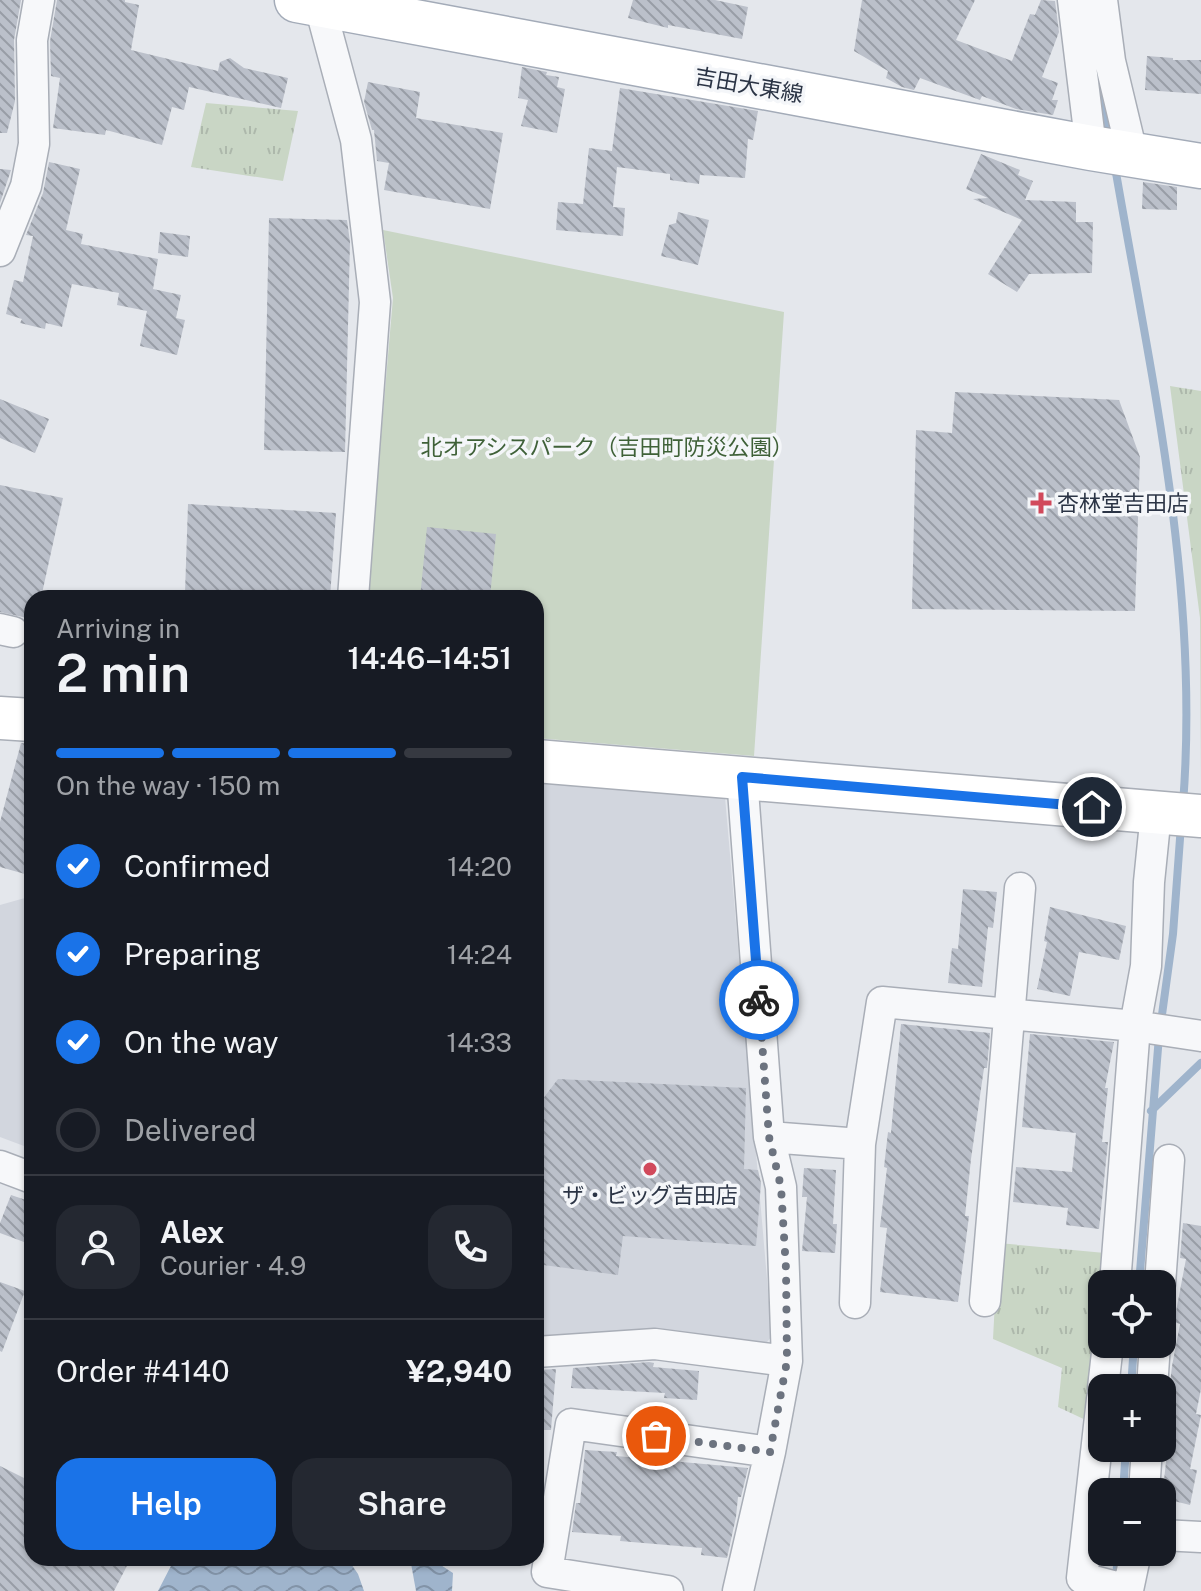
<!DOCTYPE html>
<html lang="en">
<head>
<meta charset="utf-8">
<style>
	body { margin:0; font-family:"Public Sans","Noto Sans JP",sans-serif; background:#242831; color:#f1f3f6; height:100vh; display:flex; flex-direction:column; font-size:30px; white-space:nowrap }
	* { box-sizing:border-box; margin:0 }
	p { font-size:26px; color:#9ea1a6 }
	.icon { flex:none; width:44px; height:44px; fill:none; stroke:currentColor; stroke-width:2; stroke-linecap:round; stroke-linejoin:round }
	.map { position:relative; flex:1; overflow:hidden }
	.sheet { position:absolute; left:24px; top:590px; width:520px; height:976px; display:flex; flex-direction:column; background:#171b24; border-radius:24px; box-shadow:0 2px 6px #0004 }
	.sheet>* { flex:none }
	.fabs { position:absolute; left:1088px; top:1270px; display:grid; gap:16px }
	.fabs a { display:grid; place-items:center; width:88px; height:88px; border-radius:16px; background:#171b24; box-shadow:0 2px 6px #0004; font-size:40px }
	.pin { position:absolute; display:grid; place-items:center; width:68px; height:68px; color:#fff; margin:-34px; border:4px solid #fff; border-radius:50%; box-shadow:0 2px 8px #0007 }
	.courier { position:absolute; display:grid; place-items:center; width:80px; height:80px; margin:-40px; border:6px solid #1a73e8; border-radius:50%; background:#fff; color:#222; box-shadow:0 2px 10px #0007 }
	.headline em { font-style:normal; font-weight:600 }
	.headline div { display:flex; flex-direction:column-reverse }
	.headline { display:flex; align-items:center; justify-content:space-between; height:136px; padding:0 32px }
	h1 { font-size:52px; font-weight:600; line-height:60px }
	.bar { display:grid; grid-template-columns:repeat(4,1fr); gap:12px 8px; align-content:center; height:96px; padding:0 32px }
	.bar i { height:10px; border-radius:6px; background:#363941 }
	.bar .on { background:#1a73e8 }
	.bar p { grid-column:span 4 }
	.line { display:flex; align-items:center; gap:20px; padding:0 32px; border-top:2px solid #363941 }
	.line div { flex:1 }
	.round { display:grid; place-items:center; flex:none; width:84px; height:84px; border-radius:24px; background:#242831 }
	ol { padding:0 32px; list-style:none }
	li { display:flex; align-items:center; gap:24px; height:88px }
	li p { margin-inline-start:auto }
	li .icon { padding:8px; border-radius:50%; background:#1a73e8; color:#fff; stroke-width:4 }
	li:last-child { color:#9ea1a6 }
	li i { width:44px; height:44px; border:4px solid #363941; border-radius:50% }
	.action { display:flex; gap:16px; margin-top:auto; padding:16px 32px }
	.action a { flex:1; height:92px; border-radius:24px; background:#1a73e8; color:#fff; font-size:32px; font-weight:600; line-height:92px; text-align:center }
	.action a+a { background:#242831; color:#f1f3f6 }
	.map>svg:first-child { display:block }
	.built { fill:#d2d6de }
	.grass { fill:url(#grass-tufts) }
	.green { fill:#c9d6c5 }
	.water { fill:url(#water-waves) }
	.lines { fill:none; stroke-linecap:round; stroke-linejoin:round }
	.stream { stroke:#9fb4cc; stroke-width:8 }
	.building { fill:url(#building-back-hatch) }
	.street-casing { stroke:#a9aeb7; stroke-width:33 }
	.secondary-casing { stroke:#a9aeb7; stroke-width:45 }
	.primary-casing { stroke:#a3abb8; stroke-width:47 }
	.street { stroke:#f7f8fa; stroke-width:30 }
	.secondary { stroke:#fff; stroke-width:42 }
	.primary { stroke:#fff; stroke-width:44 }
	.done { stroke:#6c737f; stroke-width:8; stroke-dasharray:0 14.4 }
	.route { stroke:#1a73e8; stroke-width:10 }
	.poi-dot { fill:#d1495b; stroke:#f4f6f9; stroke-width:3 }
	.labels { text-anchor:middle; stroke-width:7; stroke-linejoin:round; paint-order:stroke }
	.street-label { font-size:22px; fill:#2b3445; stroke:#f4f6f9 }
	.park-label { font-size:22px; fill:#3f6138; stroke:#f4f6f9 }
	.poi-label { font-size:22px; fill:#2b3445; stroke:#f4f6f9; text-anchor:start }
</style>
</head>
<body>
<div class="map">
<svg width="1201" height="1591" viewBox="0 0 1201 1591">
	<defs>
		<pattern id="grass-tufts" width="24" height="20" patternUnits="userSpaceOnUse" patternTransform="scale(2)"><rect width="24" height="20" fill="#c9d6c5"/><path d="M3 7l-1-3M5 7V3M7 7l1-3M15 17l-1-3M17 17v-4M19 17l1-3" fill="none" stroke="#adb8ab"/></pattern>
		<pattern id="water-waves" width="16" height="10" patternUnits="userSpaceOnUse" patternTransform="scale(2)"><rect width="16" height="10" fill="#9fb4cc"/><path d="M0 5q4-4 8 0t8 0" fill="none" stroke="#8293a7"/></pattern>
		<pattern id="building-back-hatch" width="6" height="6" patternUnits="userSpaceOnUse" patternTransform="scale(2)"><rect width="6" height="6" fill="#bbc0ca"/><path d="M-1 5l2 2M0 0l6 6M5-1l2 2" fill="none" stroke="#989da6"/></pattern>
	</defs>
	<rect width="100%" height="100%" fill="#e4e7ec"/>
	<path class="built" d="M 536,782 L 725,797 L 772,1336 L 763,1347 L 536,1335 Z
		M 32,896 L 32,1149 L 0,1137 L 0,905 Z"/>
	<path class="grass" d="M 206,103 L 298,111 L 283,181 L 191,167 Z
		M 1170,386 L 1201,391 L 1201,781 L 1200,618 Z
		M 998,1243 L 1105,1253 L 1090,1422 L 1058,1407 L 1062,1368 L 993,1339 Z"/>
	<path class="green" d="M 383,230 L 784,312 L 754,756 L 536,738 L 536,598 L 367,598 L 393,298 Z"/>
	<path class="water" d="M 175,1558 L 347,1558 L 358,1574 L 364,1591 L 158,1591 Z
		M 410,1558 L 430,1558 L 453,1573 L 452,1591 L 416,1591 Z"/>
	<g class="lines">
		<path class="stream" d="M 1102,92 L 1110,137
			M 1115,167 C 1151,376 1200,589 1183,804
			M 1161,1022 L 1173,934 L 1181,825
			M 1151,1111 L 1201,1063
			M 1139,1284 L 1159,1036
			M 1131,1388 L 1134,1344
			M 1123,1492 L 1126,1448
			M 1116,1579 L 1118,1552"/>
	</g>
	<path class="building" d="M 0,0 L 21,0 L 14,40 L 15,101 L 7,133 L 0,133 Z
		M 57,0 L 125,0 L 125,2 L 139,5 L 131,50 L 218,71 L 220,62 L 230,58 L 244,68 L 288,78 L 281,108 L 189,87 L 184,110 L 172,107 L 162,145 L 106,130 L 105,135 L 53,128 L 60,78 L 51,76 L 50,41 Z
		M 633,0 L 715,0 L 748,7 L 742,39 L 668,25 L 668,28 L 628,18 Z
		M 862,0 L 975,0 L 956,40 L 1012,61 L 1030,14 L 1035,15 L 1041,0 L 1055,1 L 1059,32 L 1042,77 L 1058,83 L 1052,100 L 1058,100 L 1053,115 L 1016,109 L 982,96 L 980,100 L 920,78 L 914,90 L 902,87 L 886,78 L 888,71 L 854,51 Z
		M 1147,56 L 1173,58 L 1173,60 L 1201,60 L 1201,94 L 1145,90 Z
		M 522,67 L 547,72 L 546,75 L 559,77 L 557,87 L 565,89 L 557,133 L 521,126 L 528,100 L 518,98 Z
		M 368,82 L 420,92 L 416,118 L 503,133 L 490,209 L 384,190 L 389,163 L 377,161 L 374,130 L 372,130 L 364,102 Z
		M 620,88 L 758,111 L 753,140 L 748,139 L 745,178 L 700,175 L 699,184 L 670,180 L 670,174 L 617,167 L 613,207 L 625,208 L 623,236 L 556,230 L 558,202 L 583,204 L 589,148 L 612,151 Z
		M 981,154 L 1020,170 L 1018,175 L 1033,181 L 1025,200 L 1076,202 L 1076,222 L 1093,222 L 1092,273 L 1029,274 L 1017,292 L 988,274 L 1022,220 L 973,199 L 988,198 L 966,189 Z
		M 49,162 L 80,169 L 66,230 L 83,234 L 81,244 L 158,259 L 153,289 L 181,295 L 176,318 L 185,320 L 177,355 L 140,346 L 147,311 L 117,305 L 119,293 L 72,284 L 62,327 L 46,323 L 45,329 L 20,323 L 22,319 L 6,314 L 14,280 L 23,282 L 33,236 L 26,235 L 43,193 Z
		M 0,169 L 11,170 L 0,203 Z
		M 1143,182 L 1177,187 L 1177,210 L 1142,209 Z
		M 678,212 L 709,220 L 698,265 L 661,256 L 669,225 L 676,223 Z
		M 269,218 L 347,220 L 350,242 L 345,452 L 264,450 Z
		M 160,232 L 190,236 L 188,257 L 158,253 Z
		M 955,392 L 1119,400 L 1140,457 L 1135,611 L 912,609 L 916,430 L 952,433 Z
		M 0,399 L 49,419 L 35,453 L 0,438 Z
		M 0,485 L 63,498 L 41,598 L 32,598 L 32,619 L 0,612 Z
		M 188,504 L 336,513 L 330,598 L 243,598 L 185,593 Z
		M 427,527 L 496,534 L 490,598 L 420,598 Z
		M 21,743 L 32,744 L 32,876 L 0,867 L 0,822 Z
		M 963,889 L 997,892 L 993,928 L 988,927 L 982,987 L 948,983 L 952,948 L 958,949 Z
		M 1050,907 L 1126,926 L 1119,960 L 1079,952 L 1070,996 L 1037,989 L 1047,942 L 1044,941 Z
		M 901,1024 L 990,1033 L 987,1068 L 984,1068 L 971,1159 L 965,1216 L 969,1216 L 958,1302 L 880,1292 L 887,1228 L 880,1227 L 887,1168 L 884,1167 L 888,1132 L 891,1133 Z
		M 1030,1034 L 1114,1042 L 1105,1088 L 1108,1088 L 1102,1142 L 1108,1142 L 1099,1229 L 1066,1225 L 1068,1208 L 1013,1202 L 1016,1167 L 1072,1172 L 1076,1133 L 1022,1127 Z
		M 558,1079 L 746,1088 L 744,1169 L 758,1170 L 761,1183 L 756,1246 L 623,1236 L 618,1275 L 536,1264 L 536,1171 L 542,1100 Z
		M 804,1168 L 836,1170 L 833,1224 L 837,1224 L 835,1253 L 802,1251 L 807,1197 L 802,1197 Z
		M 11,1195 L 32,1202 L 32,1245 L 0,1233 L 0,1223 Z
		M 1183,1223 L 1201,1226 L 1201,1389 L 1196,1414 L 1201,1415 L 1190,1469 L 1197,1470 L 1190,1505 L 1162,1498 L 1168,1444 L 1164,1443 L 1162,1439 L 1173,1384 L 1170,1384 L 1172,1366 L 1180,1324 L 1174,1322 L 1186,1259 L 1180,1258 Z
		M 0,1282 L 25,1291 L 2,1352 L 0,1351 Z
		M 649,1362 L 654,1363 L 653,1367 L 699,1371 L 697,1400 L 664,1398 L 665,1393 L 571,1388 L 573,1368 Z
		M 556,1369 L 551,1430 L 536,1430 L 536,1370 Z
		M 585,1450 L 617,1452 L 616,1456 L 748,1468 L 741,1497 L 738,1497 L 736,1517 L 727,1558 L 701,1555 L 702,1548 L 620,1541 L 621,1536 L 572,1532 L 576,1503 L 580,1503 Z
		M 0,1466 L 32,1482 L 32,1558 L 131,1558 L 114,1591 L 0,1591 Z"/>
	<g class="lines">
		<g class="street-casing">
			<path id="street" d="M 1073,0 L 1091,148
				M 1102,0 L 1110,61 L 1132,153
				M 320,6 L 356,140 L 375,302 L 353,598
				M 0,251 L 26,186 L 34,144 L 32,40 L 39,0
				M 0,629 L 13,632
				M 742,777 L 769,1137
				M 0,1166 L 32,1178
				M 1115,1284 L 1135,1026 L 1146,966 L 1149,882 L 1156,813
				M 1160,1284 L 1169,1160
				M 985,1301 L 1020,888
				M 855,1303 L 860,1144 L 882,1002 L 1135,1026 L 1201,1036
				M 536,1352 L 655,1344 L 787,1361
				M 1103,1388 L 1108,1344
				M 1152,1388 L 1155,1344
				M 1102,1399 L 1082,1578 L 1128,1590 L 1136,1552
				M 1144,1492 L 1147,1448
				M 1162,1535 L 1201,1537
				M 668,1591 L 547,1572 L 571,1424 L 770,1452
				M 738,1591 L 770,1452 L 787,1361 L 781,1187 L 769,1137 L 860,1144"/>
		</g>
		<g class="secondary-casing">
			<path id="secondary" d="M 0,718 L 32,720
				M 536,761 L 1201,816"/>
		</g>
		<g class="primary-casing">
			<path id="primary" d="M 297,0 L 1091,148 L 1201,166"/>
		</g>
		<use href="#street" class="street"/>
		<use href="#secondary" class="secondary"/>
		<use href="#primary" class="primary"/>
	</g>
	<g class="lines">
		<path class="done" d="M 656,1436 L 770,1452 L 787,1361 L 786,1269 L 781,1187 L 769,1137 L 759,1000"/>
		<path class="route" d="M 759,1000 L 742,777 L 1092,807"/>
	</g>
	<g class="poi-dot">
		<path d="M1037 491h8v8h8v8h-8v8h-8v-8h-8v-8h8z"/>
		<circle cx="650" cy="1169" r="8"/>
	</g>
	<g class="labels">
		<g class="street-label">
			<text transform="translate(749 85) rotate(10)" y="8">吉田大東線</text>
		</g>
		<g class="park-label">
			<text x="607" y="455">北オアシスパーク（吉田町防災公園）</text>
		</g>
		<g class="poi-label">
			<text x="1057" y="511">杏林堂吉田店</text>
			<text x="650" y="1203" text-anchor="middle">ザ・ビッグ吉田店</text>
		</g>
	</g>
</svg>
<div class="fabs">
<a><svg class="icon" aria-label="locate" viewBox="0 0 24 24"><circle cx="12" cy="12" r="6"/><path d="M12 2v4M12 18v4M2 12h4M18 12h4"/></svg></a>
<a>+</a>
<a>−</a>
</div>
<div class="pin" style="left:656px;top:1436px;background:#ea580c"><svg class="icon" aria-label="bag" viewBox="0 0 24 24"><path d="M5 8h14l-1 12H6zM9 8a3 3 0 0 1 6 0"/></svg></div>
<div class="pin" style="left:1092px;top:807px;background:#1f2937"><svg class="icon" aria-label="home" viewBox="0 0 24 24"><path d="M3 11l9-7 9 7M6 9v11h12V9"/></svg></div>
<div class="courier" style="left:759px;top:1000px"><svg class="icon" aria-label="bike" viewBox="0 0 24 24"><circle cx="6" cy="16" r="4"/><circle cx="18" cy="16" r="4"/><path d="M6 16l4-8h5l3 8M10 8l3 8H6M13 5h3"/></svg></div>
<section class="sheet">
<div class="headline"><div><h1>2 min</h1><p>Arriving in</p></div><em>14:46–14:51</em></div>
<div class="bar"><i class="on"></i><i class="on"></i><i class="on"></i><i></i><p>On the way · 150 m</p></div>
<ol>
<li><svg class="icon" aria-label="check" viewBox="0 0 24 24"><path d="M5 12l5 5 9-10"/></svg>Confirmed<p>14:20</p></li>
<li><svg class="icon" aria-label="check" viewBox="0 0 24 24"><path d="M5 12l5 5 9-10"/></svg>Preparing<p>14:24</p></li>
<li><svg class="icon" aria-label="check" viewBox="0 0 24 24"><path d="M5 12l5 5 9-10"/></svg>On the way<p>14:33</p></li>
<li><i></i>Delivered</li>
</ol>
<div class="line" style="height:144px"><a class="round"><svg class="icon" aria-label="person" viewBox="0 0 24 24"><circle cx="12" cy="8" r="4"/><path d="M4 21q1-7 8-7t8 7"/></svg></a><div><b>Alex</b><p>Courier · 4.9</p></div><a class="round"><svg class="icon" aria-label="phone" viewBox="0 0 24 24"><path d="M5 4h4l2 5-3 2q2 4 5 5l2-3 5 2v4C11 20 4 13 5 4z"/></svg></a></div>
<div class="line" style="height:104px"><div>Order #4140</div><b>¥2,940</b></div>
<div class="action"><a>Help</a><a>Share</a></div>
</section>
</div>
</body>
</html>
